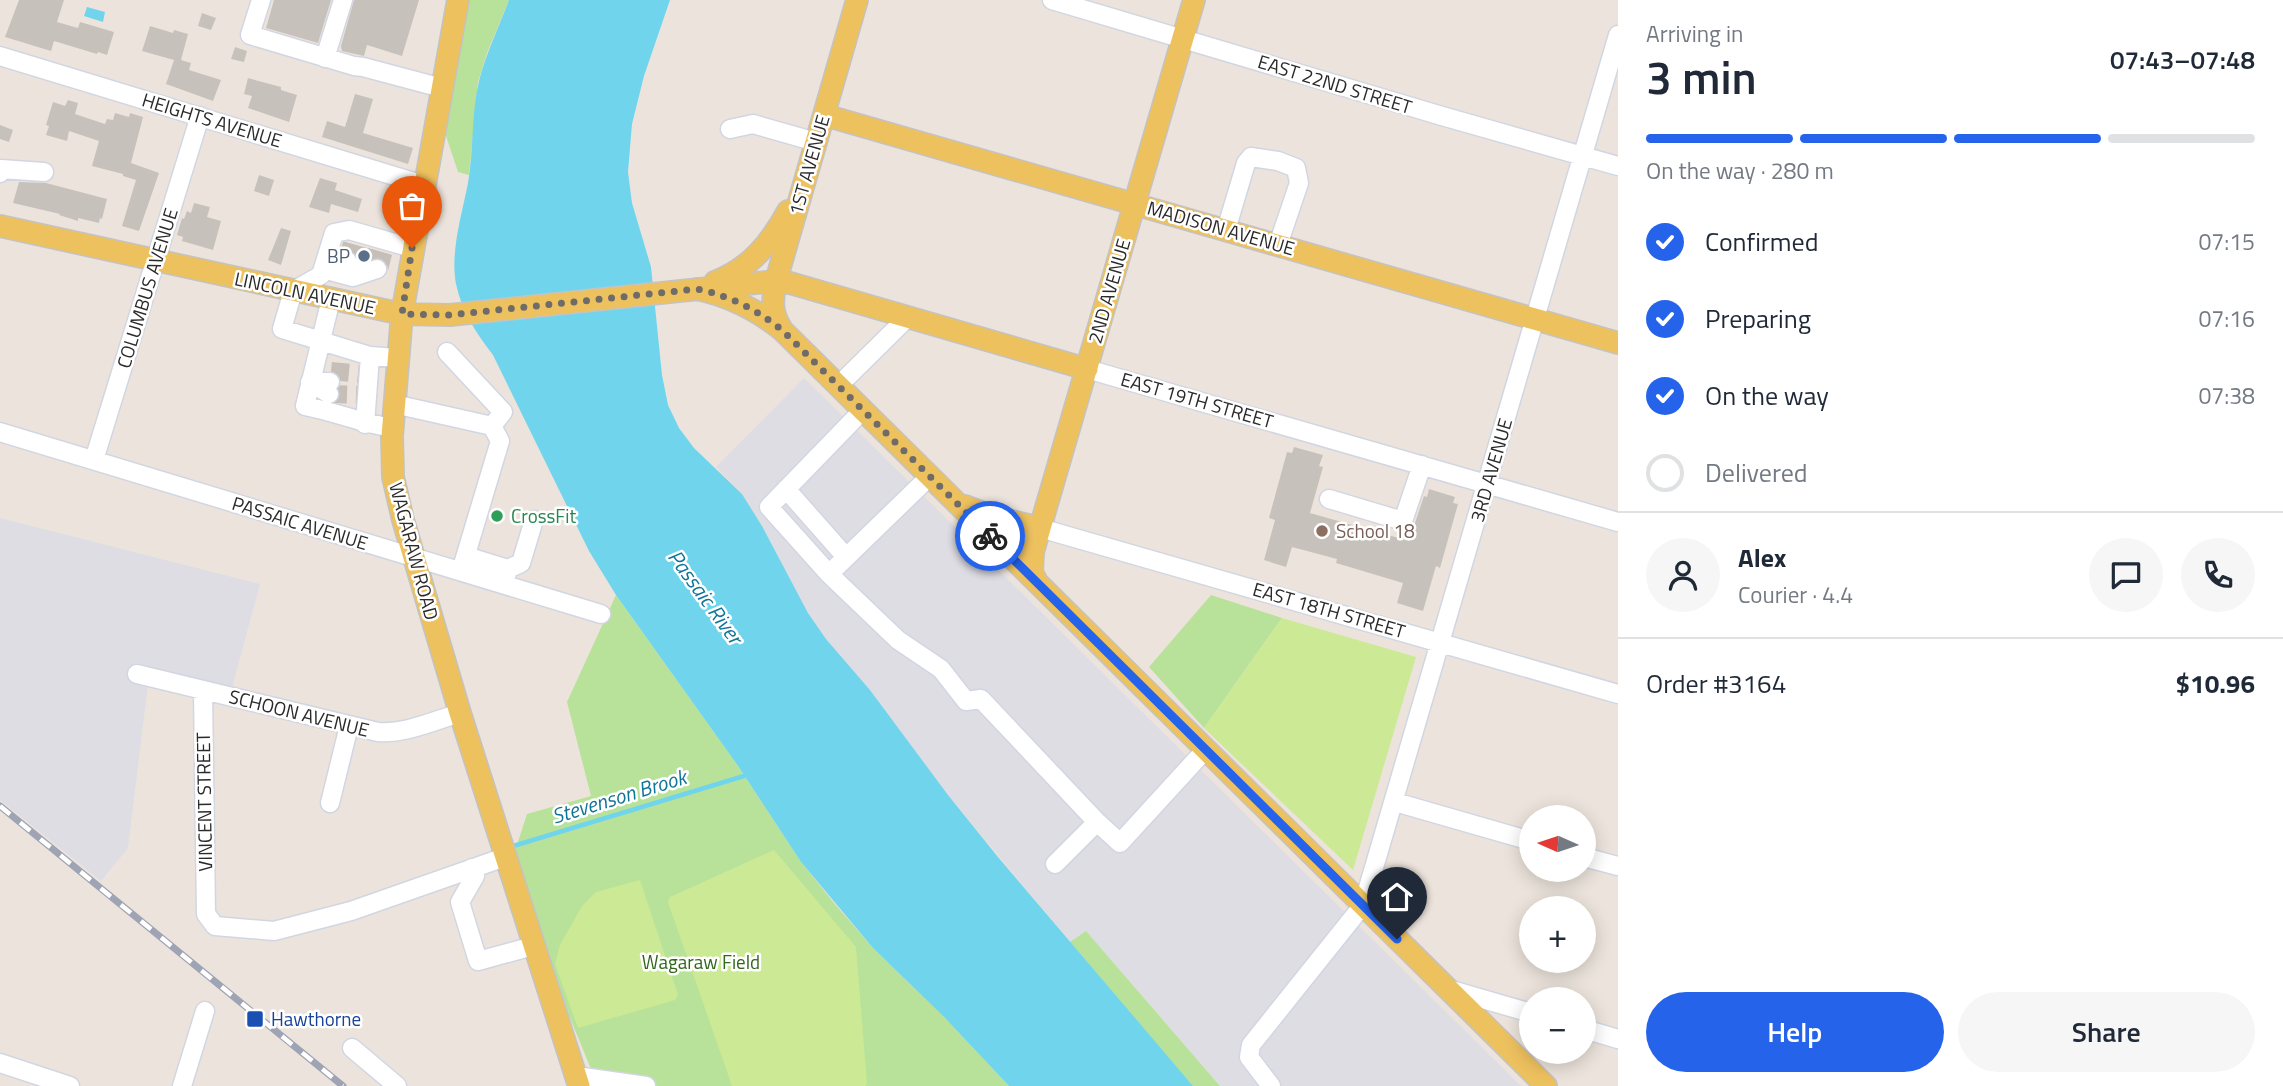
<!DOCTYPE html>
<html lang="en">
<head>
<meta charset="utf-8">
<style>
	body { margin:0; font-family:"Titillium Web",sans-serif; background:#f6f6f7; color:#1f2937; height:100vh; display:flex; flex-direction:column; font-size:26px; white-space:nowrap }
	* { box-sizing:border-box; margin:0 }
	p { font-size:23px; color:#747a83 }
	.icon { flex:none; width:38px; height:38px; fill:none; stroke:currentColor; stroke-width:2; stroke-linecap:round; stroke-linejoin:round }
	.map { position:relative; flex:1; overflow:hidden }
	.sheet { display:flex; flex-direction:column; background:#fff; width:665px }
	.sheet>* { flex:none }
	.needle { width:46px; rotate:273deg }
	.fabs { position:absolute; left:1519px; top:805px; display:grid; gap:14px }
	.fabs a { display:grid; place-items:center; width:77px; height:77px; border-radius:50%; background:#fff; box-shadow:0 4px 18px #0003; font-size:35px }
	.pin { position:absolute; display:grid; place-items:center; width:60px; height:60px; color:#fff; margin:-72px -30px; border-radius:50% 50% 50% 0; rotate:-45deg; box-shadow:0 0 7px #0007 }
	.pin .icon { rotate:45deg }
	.courier { position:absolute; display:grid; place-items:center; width:70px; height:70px; margin:-35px; border:5px solid #2563eb; border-radius:50%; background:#fff; color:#222; box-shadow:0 2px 9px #0007 }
	.headline em { font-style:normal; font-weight:600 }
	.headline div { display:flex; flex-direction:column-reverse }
	.headline { display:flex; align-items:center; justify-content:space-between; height:119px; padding:0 28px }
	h1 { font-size:46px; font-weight:600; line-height:52px }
	.bar { display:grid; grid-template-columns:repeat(4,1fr); gap:10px 7px; align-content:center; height:84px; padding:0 28px }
	.bar i { height:9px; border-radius:5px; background:#e0e1e3 }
	.bar .selected { background:#2563eb }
	.bar p { grid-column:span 4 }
	.line { display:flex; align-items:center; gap:18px; padding:0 28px; border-top:2px solid #e0e1e3 }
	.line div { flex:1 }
	.round { display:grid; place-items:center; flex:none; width:74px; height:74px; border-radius:37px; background:#f6f6f7 }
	ol { padding:0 28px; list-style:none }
	li { display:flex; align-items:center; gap:21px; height:77px }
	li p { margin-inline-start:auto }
	li .icon { padding:7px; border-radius:50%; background:#2563eb; color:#fff; stroke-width:4 }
	li:last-child { color:#747a83 }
	li i { width:38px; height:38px; border:4px solid #e0e1e3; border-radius:50% }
	.cta { display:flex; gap:14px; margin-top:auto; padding:14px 28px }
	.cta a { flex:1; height:80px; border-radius:42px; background:#2563eb; color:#fff; font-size:28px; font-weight:600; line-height:80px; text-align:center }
	.cta a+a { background:#f6f6f7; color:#1f2937 }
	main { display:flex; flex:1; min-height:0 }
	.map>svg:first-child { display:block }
	.industrial { fill:#dedde4 }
	.green { fill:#b8e299 }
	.pitch { fill:#cce995 }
	.water { fill:#70d5ec }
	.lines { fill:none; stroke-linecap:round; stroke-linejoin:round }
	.stream { stroke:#70d5ec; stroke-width:4.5 }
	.building { fill:#c7c1bc }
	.minor-tunnel { stroke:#c5bfb8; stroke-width:18; stroke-dasharray:18 9; stroke-linecap:butt }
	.minor-casing { stroke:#d1d6e2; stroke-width:21 }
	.major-casing { stroke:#c3c3c3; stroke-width:24 }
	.minor { stroke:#fff; stroke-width:18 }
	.major { stroke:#eec15f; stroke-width:21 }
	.rail-casing { stroke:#9fa4b4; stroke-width:7 }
	.rail { stroke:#fff; stroke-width:4.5; stroke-dasharray:13; stroke-linecap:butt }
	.done { stroke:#6e6b68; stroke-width:7; stroke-dasharray:0 12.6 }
	.route { stroke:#2563eb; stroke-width:9 }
	.service-dot { fill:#5c6f8a; stroke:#fff; stroke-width:2.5 }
	.leisure-dot { fill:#2e9e5b; stroke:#fff; stroke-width:2.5 }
	.education-dot { fill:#8d6e63; stroke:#fff; stroke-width:2.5 }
	.transit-dot { fill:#1a4fb4; stroke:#fff; stroke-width:2.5 }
	.labels { text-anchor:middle; stroke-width:5; stroke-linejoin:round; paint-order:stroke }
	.street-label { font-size:19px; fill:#2a2a2a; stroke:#fff }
	.service-label { font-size:19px; fill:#4e5e75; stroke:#fff; text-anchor:end }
	.leisure-label { font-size:19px; fill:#27864d; stroke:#fff; text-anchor:start }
	.education-label { font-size:19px; fill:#785e54; stroke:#fff; text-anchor:start }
	.park-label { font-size:19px; fill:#31661b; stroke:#fff }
	.transit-label { font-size:19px; fill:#164399; stroke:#fff; text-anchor:start }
	.water-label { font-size:21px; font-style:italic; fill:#107498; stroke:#fff }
</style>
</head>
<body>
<main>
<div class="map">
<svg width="1618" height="1086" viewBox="0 0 1618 1086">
	<rect width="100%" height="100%" fill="#ece4dc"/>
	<path class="industrial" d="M 804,378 L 1521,1086 L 1220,1086 L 1086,931 L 1070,942 L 948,795 L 870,690 L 826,639 L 808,613 L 762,526 L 742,494 L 716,467 Z
		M 0,518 L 260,584 L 231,691 L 150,668 L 128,848 L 101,881 L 0,800 Z"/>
	<path class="green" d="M 458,0 L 509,0 L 487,53 L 478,82 L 469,175 L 458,172 L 438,112 Z
		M 616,595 L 738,766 L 801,862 L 834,903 L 873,948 L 944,1017 L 1009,1086 L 598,1086 L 556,984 L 514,854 L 527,814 L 591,796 L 567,702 Z
		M 1211,595 L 1282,618 L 1204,728 L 1149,667 Z
		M 1086,931 L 1220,1086 L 1193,1086 L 1177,1068 L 1070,942 Z"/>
	<path class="pitch" d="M 1282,618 L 1416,657 L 1353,870 L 1204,728 Z
		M 774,850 L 856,947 L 867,1084 L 865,1086 L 732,1086 L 668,902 L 670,897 Z
		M 640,880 L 678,995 L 675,1000 L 578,1028 L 555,964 L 560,945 L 582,906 L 596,892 Z"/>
	<path class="water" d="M 509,0 L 670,0 L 644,76 L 632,124 L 628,172 L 632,203 L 651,267 L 662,375 L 668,405 L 679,428 L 694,448 L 742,494 L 762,526 L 808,613 L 826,639 L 870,690 L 948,795 L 998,857 L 1193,1086 L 1009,1086 L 944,1017 L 873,948 L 801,862 L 738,766 L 616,595 L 589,551 L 493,355 C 476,333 462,312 456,284 C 450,252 462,214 468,183 C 474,149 471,114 479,81 C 486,53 499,27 509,0 Z
		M 87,7 L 105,12 L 103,22 L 84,16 Z"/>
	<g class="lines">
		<path class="stream" d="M 510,847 L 744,776"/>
	</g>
	<path class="building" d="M 19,0 L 64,0 L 57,22 L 78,28 L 80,22 L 114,32 L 107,55 L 98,52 L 97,54 L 54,41 L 51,51 L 5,37 Z
		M 274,0 L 331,0 L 318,43 L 266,28 Z
		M 354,0 L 419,0 L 402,56 L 367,45 L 364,56 L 342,51 L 341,46 Z
		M 202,13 L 216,18 L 211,30 L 198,26 Z
		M 150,26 L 173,33 L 174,30 L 188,34 L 181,60 L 191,63 L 189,70 L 221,80 L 213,101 L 166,84 L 174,60 L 142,51 Z
		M 235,47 L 247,51 L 244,62 L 231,59 Z
		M 248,78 L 281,87 L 281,90 L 297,95 L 289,122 L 248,108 L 252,96 L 244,94 Z
		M 355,94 L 373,99 L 363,133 L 413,148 L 408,164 L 322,137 L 327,121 L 345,127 Z
		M 68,100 L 78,103 L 75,114 L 105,124 L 107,119 L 113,120 L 115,113 L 129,117 L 130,113 L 143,117 L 131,163 L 159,173 L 139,231 L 122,226 L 136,180 L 123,176 L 123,174 L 92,166 L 99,141 L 69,131 L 67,141 L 46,135 L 49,126 L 46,125 L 53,102 L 65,106 Z
		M 0,125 L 13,130 L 9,142 L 0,139 Z
		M 259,175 L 274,180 L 269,196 L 254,191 Z
		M 320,178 L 337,183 L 335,190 L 362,199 L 358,212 L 331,204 L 329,213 L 309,207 Z
		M 19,182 L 46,183 L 107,199 L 102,219 L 100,218 L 99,223 L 78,218 L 78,221 L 59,215 L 60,214 L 13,203 Z
		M 194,203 L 210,207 L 207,217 L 221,221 L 213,250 L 182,241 L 183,237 L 177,235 L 182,218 L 184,219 L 187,211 L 191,213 Z
		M 281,228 L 291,231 L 281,265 L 268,260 Z
		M 345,242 L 392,255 L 388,271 L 387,265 L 380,258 L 372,259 L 364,254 L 357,256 L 348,250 L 340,252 L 343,243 Z
		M 1294,447 L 1323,455 L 1319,466 L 1323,467 L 1310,513 L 1409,541 L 1424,496 L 1427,497 L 1429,489 L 1455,497 L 1453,503 L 1458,504 L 1440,568 L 1436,566 L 1423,611 L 1397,603 L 1403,583 L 1336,563 L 1337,559 L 1292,547 L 1286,567 L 1264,560 L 1275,520 L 1269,518 L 1287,452 L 1292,453 Z"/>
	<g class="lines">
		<path class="minor-tunnel" d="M 347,261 L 352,244
			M 363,265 L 367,248
			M 377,269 L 382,252
			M 331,371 L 361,374
			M 329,394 L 360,395"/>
		<g class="minor-casing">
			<path id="minor" d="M 261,0 L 250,35 L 354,66 L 363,67 L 442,88
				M 1052,0 L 1442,116 L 1618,166
				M 0,56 L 424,185
				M 325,58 L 343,0
				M 730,129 L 753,124 L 816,142
				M 0,173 L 1,169 L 44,172
				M 1226,230 L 1246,163 L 1251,157 L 1278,161 L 1296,168 L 1299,183 L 1278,245
				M 363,265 L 353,277 L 377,269
				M 323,269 L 353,277 L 347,261
				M 331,299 L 305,406 C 335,412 362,423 392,428
				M 447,352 L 503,412 L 492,426
				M 397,358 L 370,356 L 282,329 L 293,291 L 321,275 L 334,233 L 349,230 L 412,248
				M 1087,369 L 1618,522
				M 838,386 L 908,317
				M 329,394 L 310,382 L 330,382
				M 394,404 L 492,426 L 500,441 L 461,571
				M 365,424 L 370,356
				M 0,432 L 601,614
				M 94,460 L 200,116
				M 929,477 L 829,574 L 898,640 L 941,669 L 966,701 L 981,699 L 1097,822 L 1055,864
				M 786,489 L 846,557
				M 1329,499 L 1403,521 L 1422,465
				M 1040,528 L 1618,694
				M 466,556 L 508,569 L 504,584
				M 508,569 L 521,563 L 534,520
				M 829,574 L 769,507 L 863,410
				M 137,674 L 378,732 C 405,734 433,721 460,713
				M 203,690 L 206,914 L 215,926 L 274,931 L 351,911 L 505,857
				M 1395,802 L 1531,841
				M 330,803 L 349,726
				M 1097,822 L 1120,843 L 1206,749
				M 1584,857 L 1618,866
				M 472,868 L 475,876 L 460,902 L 478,961 L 533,946
				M 1448,989 L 1531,1013
				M 1584,1029 L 1618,1039
				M 352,1048 L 397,1086
				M 0,1063 L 70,1086
				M 576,1076 L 646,1086
				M 182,1086 L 205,1011
				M 1271,1086 L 1249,1057 L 1251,1045 L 1363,905 L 1618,35"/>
		</g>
		<g class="major-casing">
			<path id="major" d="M 458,0 L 402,314 L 392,436 L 393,477 L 403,520 L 460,713 L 579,1086
				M 824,115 L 1618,343
				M 0,226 L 402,314 L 450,315 L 776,281 L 790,283 L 1087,369
				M 715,282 C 750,268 770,244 788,211
				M 697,289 C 730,296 756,309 782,330 L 1546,1086
				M 781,328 C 771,313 772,299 776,281 L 857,0
				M 965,506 L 991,516 L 1040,528
				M 1037,582 L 1032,572 L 1033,552 L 1194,0"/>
		</g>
		<use href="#minor" class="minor"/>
		<use href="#major" class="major"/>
		<g class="rail-casing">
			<path id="rail" d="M 0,806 L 343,1086"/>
		</g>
		<use href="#rail" class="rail"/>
	</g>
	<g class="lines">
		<path class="done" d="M 412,248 L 402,314 L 450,315 L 697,289 C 730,296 756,309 782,330 L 990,536"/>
		<path class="route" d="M 990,536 L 1397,939"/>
	</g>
	<circle class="service-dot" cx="364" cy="256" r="7"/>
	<circle class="leisure-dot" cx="497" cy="516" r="7"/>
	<circle class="education-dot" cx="1322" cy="531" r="7"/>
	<rect class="transit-dot" x="246" y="1010" width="18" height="18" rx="3.5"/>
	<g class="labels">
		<g class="street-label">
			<text transform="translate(1335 84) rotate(17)" y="7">EAST 22ND STREET</text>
			<text transform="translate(212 120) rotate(17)" y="7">HEIGHTS AVENUE</text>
			<text transform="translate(809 165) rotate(-74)" y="7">1ST AVENUE</text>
			<text transform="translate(1221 228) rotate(16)" y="7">MADISON AVENUE</text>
			<text transform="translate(147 288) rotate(-73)" y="7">COLUMBUS AVENUE</text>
			<text transform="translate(1109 291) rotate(-74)" y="7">2ND AVENUE</text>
			<text transform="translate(305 293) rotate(12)" y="7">LINCOLN AVENUE</text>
			<text transform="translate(1197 400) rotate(16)" y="7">EAST 19TH STREET</text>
			<text transform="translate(1491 470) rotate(-74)" y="7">3RD AVENUE</text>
			<text transform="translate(300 523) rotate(17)" y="7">PASSAIC AVENUE</text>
			<text transform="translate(414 551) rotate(75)" y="7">WAGARAW ROAD</text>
			<text transform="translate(1329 610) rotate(16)" y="7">EAST 18TH STREET</text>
			<text transform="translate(299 713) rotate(14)" y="7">SCHOON AVENUE</text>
			<text transform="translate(204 802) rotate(-91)" y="7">VINCENT STREET</text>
		</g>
		<g class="service-label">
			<text x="350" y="263">BP</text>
		</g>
		<g class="leisure-label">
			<text x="511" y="523">CrossFit</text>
		</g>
		<g class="education-label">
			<text x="1336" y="538">School 18</text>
		</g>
		<g class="park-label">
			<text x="701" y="969">Wagaraw Field</text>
		</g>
		<g class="transit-label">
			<text x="271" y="1026">Hawthorne</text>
		</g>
		<g class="water-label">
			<text transform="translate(705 597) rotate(54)" y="7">Passaic River</text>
			<text transform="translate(619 797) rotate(-17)" y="7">Stevenson Brook</text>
		</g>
	</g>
</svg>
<div class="fabs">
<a><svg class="needle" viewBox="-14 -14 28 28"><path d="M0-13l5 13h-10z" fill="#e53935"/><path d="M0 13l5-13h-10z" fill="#747a83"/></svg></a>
<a>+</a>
<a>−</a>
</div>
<div class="pin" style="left:412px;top:248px;background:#ea580c"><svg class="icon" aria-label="bag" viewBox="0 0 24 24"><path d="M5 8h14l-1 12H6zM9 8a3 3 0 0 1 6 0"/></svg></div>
<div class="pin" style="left:1397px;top:939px;background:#1f2937"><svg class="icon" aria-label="home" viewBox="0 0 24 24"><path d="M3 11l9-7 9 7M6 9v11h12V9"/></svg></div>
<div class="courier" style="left:990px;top:536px"><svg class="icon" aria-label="bike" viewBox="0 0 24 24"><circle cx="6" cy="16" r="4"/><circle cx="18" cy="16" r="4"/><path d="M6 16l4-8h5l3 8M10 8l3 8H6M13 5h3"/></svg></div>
</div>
<section class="sheet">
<div class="headline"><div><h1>3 min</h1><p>Arriving in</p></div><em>07:43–07:48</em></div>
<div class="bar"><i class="selected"></i><i class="selected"></i><i class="selected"></i><i></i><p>On the way · 280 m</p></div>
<ol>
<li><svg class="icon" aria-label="check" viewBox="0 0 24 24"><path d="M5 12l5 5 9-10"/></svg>Confirmed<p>07:15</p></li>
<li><svg class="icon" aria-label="check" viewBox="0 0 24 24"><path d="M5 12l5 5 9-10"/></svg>Preparing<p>07:16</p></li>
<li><svg class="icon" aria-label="check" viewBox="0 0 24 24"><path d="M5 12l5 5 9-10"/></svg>On the way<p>07:38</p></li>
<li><i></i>Delivered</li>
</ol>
<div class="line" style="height:126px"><a class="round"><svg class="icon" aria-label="person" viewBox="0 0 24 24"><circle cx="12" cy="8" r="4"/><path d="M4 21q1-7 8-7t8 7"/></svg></a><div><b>Alex</b><p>Courier · 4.4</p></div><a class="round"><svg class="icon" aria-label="chat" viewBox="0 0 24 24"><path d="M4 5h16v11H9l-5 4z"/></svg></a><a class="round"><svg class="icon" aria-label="phone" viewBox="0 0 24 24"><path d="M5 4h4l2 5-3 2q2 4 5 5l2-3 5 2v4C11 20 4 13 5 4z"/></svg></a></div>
<div class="line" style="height:91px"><div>Order #3164</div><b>$10.96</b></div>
<div class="cta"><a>Help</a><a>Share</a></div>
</section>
</main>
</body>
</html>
